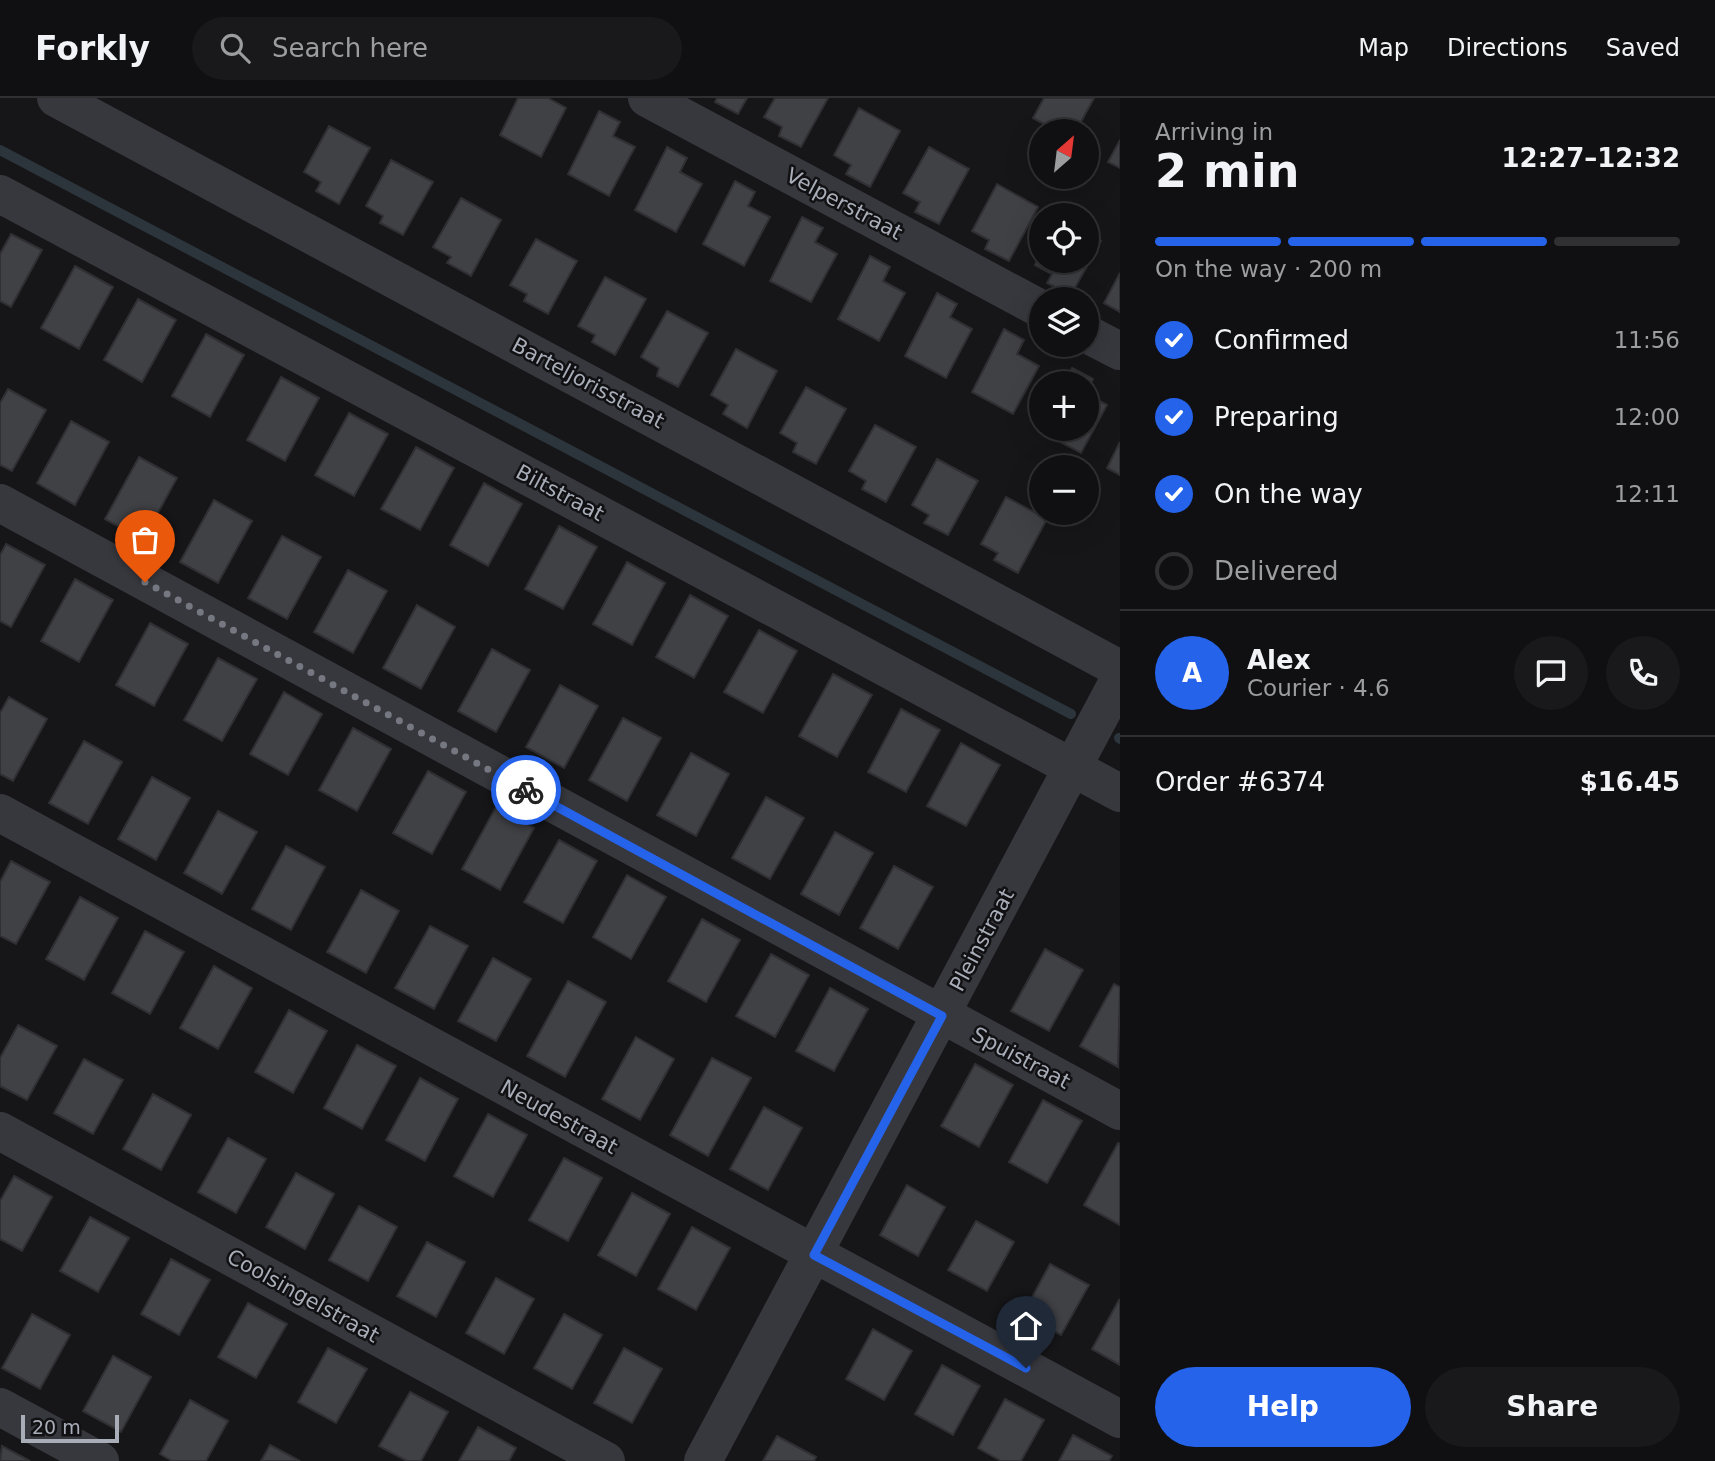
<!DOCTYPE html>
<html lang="en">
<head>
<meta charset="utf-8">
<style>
	body { margin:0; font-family:"DejaVu Sans",sans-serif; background:#19191b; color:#f1f3f6; height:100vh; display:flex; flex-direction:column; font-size:26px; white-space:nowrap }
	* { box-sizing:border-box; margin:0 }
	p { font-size:23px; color:#9c9d9f }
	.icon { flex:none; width:38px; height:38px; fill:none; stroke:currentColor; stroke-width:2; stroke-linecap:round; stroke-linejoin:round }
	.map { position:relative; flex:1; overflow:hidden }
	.drawer { display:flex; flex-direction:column; background:#101012; width:595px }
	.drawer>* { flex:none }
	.needle { width:46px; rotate:28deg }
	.fabs { position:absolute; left:1029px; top:21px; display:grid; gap:14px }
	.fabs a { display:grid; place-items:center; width:70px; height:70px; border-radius:50%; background:#101012; box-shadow:0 7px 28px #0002,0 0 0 2px #303032; font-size:35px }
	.scale { position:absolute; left:21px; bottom:18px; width:98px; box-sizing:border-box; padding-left:7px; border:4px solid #a8adb8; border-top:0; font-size:19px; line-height:24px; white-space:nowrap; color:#a8adb8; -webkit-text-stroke:5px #111113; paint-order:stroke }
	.pin { position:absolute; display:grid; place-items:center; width:60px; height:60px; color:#fff; margin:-72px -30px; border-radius:50% 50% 50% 0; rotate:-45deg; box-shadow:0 0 7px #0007 }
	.pin .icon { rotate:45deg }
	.courier { position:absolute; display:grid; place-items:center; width:70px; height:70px; margin:-35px; border:5px solid #2563eb; border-radius:50%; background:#fff; color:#222; box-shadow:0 2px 9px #0007 }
	.headline em { font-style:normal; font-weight:700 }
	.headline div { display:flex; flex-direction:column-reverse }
	.headline { display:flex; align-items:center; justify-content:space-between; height:119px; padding:0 35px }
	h1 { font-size:46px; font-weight:700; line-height:52px }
	.bar { display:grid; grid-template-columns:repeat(4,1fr); gap:10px 7px; align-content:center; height:84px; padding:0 35px }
	.bar i { height:9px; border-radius:5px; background:#303032 }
	.bar .current { background:#2563eb }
	.bar p { grid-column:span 4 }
	.line { display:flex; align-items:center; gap:18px; padding:0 35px; border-top:2px solid #303032 }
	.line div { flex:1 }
	.round { display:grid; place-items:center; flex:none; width:74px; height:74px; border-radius:37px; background:#19191b }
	ol { padding:0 35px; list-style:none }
	li { display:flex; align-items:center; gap:21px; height:77px }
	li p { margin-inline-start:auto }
	li .icon { padding:7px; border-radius:50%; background:#2563eb; color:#fff; stroke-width:4 }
	li:last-child { color:#9c9d9f }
	li i { width:38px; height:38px; border:4px solid #303032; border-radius:50% }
	.primary-button { display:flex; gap:14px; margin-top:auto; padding:14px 35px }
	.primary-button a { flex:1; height:80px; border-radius:42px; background:#2563eb; color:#fff; font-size:28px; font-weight:700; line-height:80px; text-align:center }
	.primary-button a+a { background:#19191b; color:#f1f3f6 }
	header { display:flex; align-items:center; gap:42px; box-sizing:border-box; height:98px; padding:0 35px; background:#101012; border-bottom:2px solid #303032 }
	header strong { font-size:33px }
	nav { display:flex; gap:38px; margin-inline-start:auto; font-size:24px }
	.search { width:490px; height:63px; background:#19191b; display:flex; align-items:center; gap:18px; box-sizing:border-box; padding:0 24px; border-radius:38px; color:#9c9d9f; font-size:26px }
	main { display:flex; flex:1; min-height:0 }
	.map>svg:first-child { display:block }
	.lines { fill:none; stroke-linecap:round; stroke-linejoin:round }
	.stream { stroke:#2c353c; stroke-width:10 }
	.building { fill:#404145; stroke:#303034; stroke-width:2 }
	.minor { stroke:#37383d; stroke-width:38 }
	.done { stroke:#757880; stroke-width:7; stroke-dasharray:0 12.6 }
	.route { stroke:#2563eb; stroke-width:9 }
	.labels { text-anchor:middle; stroke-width:5; stroke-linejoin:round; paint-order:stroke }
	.street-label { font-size:21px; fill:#a8adb8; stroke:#111113 }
</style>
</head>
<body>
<header>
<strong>Forkly</strong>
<div class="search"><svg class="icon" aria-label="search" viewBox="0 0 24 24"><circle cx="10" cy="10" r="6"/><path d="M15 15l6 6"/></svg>Search here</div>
<nav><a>Map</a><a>Directions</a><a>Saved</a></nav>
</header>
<main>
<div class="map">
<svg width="1120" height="1363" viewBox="0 0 1120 1363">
	<rect width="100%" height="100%" fill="#161618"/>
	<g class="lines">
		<path class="stream" d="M 0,52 L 1071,616
			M 1119,640 L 1120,641"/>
	</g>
	<path class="building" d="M 518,0 L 548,0 L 566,10 L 541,59 L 500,37 Z
		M 717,0 L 747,0 L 738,16 L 715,4 Z
		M 775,0 L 828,0 L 801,49 L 779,38 L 782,29 L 764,19 Z
		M 1044,0 L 1094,0 L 1076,33 L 1057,33 L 1033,20 Z
		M 859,10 L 900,33 L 870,89 L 846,76 L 851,67 L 834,57 Z
		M 599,13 L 620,24 L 613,38 L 635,49 L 609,98 L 568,76 Z
		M 329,28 L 370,50 L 339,106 L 316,93 L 321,84 L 304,74 Z
		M 1120,42 L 1120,70 L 1108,64 Z
		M 667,49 L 687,60 L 680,74 L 702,86 L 676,134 L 635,112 Z
		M 929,49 L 969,71 L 939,126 L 915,114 L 920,104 L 903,95 Z
		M 391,62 L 433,84 L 403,137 L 380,125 L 383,118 L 366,108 Z
		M 735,83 L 755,94 L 748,108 L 770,119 L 744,168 L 703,146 Z
		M 997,86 L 1038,109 L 1009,163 L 985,151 L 989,142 L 972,133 Z
		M 461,100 L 501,122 L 471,178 L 447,165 L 451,159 L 433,149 Z
		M 802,119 L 823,130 L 815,144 L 837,156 L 811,204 L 770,183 Z
		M 1087,135 L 1101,143 L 1071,197 L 1047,185 L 1052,176 L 1035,167 L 1041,155 L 1041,163 L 1087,163 Z
		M 11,136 L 42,152 L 11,209 L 0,203 L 0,156 Z
		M 536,141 L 577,163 L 548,216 L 524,203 L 527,196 L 510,187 Z
		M 870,158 L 890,169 L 883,183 L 905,195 L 879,243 L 838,221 Z
		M 75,168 L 113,189 L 79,251 L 41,230 Z
		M 1120,175 L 1120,214 L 1104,205 Z
		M 605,179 L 646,201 L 615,257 L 592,244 L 595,237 L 578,228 Z
		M 937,195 L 957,206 L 950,219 L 972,231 L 946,280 L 905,258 Z
		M 138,201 L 176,222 L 142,284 L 104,262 Z
		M 667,213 L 708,235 L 678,289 L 657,278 L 659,270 L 641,259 Z
		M 1004,231 L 1024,242 L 1017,256 L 1039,268 L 1013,316 L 972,294 Z
		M 206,236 L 244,257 L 210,319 L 172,298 Z
		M 736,251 L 777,273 L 747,330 L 723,316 L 728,307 L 711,297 Z
		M 1072,270 L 1093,281 L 1087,293 L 1087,285 L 1065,285 Z
		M 281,279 L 319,300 L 285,363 L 247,342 Z
		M 806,289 L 846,311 L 816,366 L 793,354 L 797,345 L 780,335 Z
		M 8,291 L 46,312 L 12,373 L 0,367 L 0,305 Z
		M 1087,296 L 1107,307 L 1081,355 L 1040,333 L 1041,331 L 1087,331 Z
		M 349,315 L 388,336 L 354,398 L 315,377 Z
		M 71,323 L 109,344 L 75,407 L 37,385 Z
		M 875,327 L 916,349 L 886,404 L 862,391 L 866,383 L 849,373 Z
		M 1120,344 L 1120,377 L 1107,370 Z
		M 416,349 L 454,370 L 420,432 L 381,411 Z
		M 139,359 L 177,380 L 143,442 L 105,421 Z
		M 937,361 L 978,383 L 948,437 L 924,425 L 929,417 L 912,407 Z
		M 484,385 L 522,406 L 488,468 L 450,447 Z
		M 1006,399 L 1047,421 L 1018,475 L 994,462 L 998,455 L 981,446 Z
		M 214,402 L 252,423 L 218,485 L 180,464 Z
		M 559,428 L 597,449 L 563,511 L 525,491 Z
		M 282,438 L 321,459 L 287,521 L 248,500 Z
		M 6,446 L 45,467 L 11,529 L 0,523 L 0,457 Z
		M 627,464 L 665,485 L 632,547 L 593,526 Z
		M 348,472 L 387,493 L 353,555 L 314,534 Z
		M 75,481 L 113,502 L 79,564 L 41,543 Z
		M 690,497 L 728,518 L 694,580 L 656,559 Z
		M 417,507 L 455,529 L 421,591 L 383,570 Z
		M 150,525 L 188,546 L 154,608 L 116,587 Z
		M 759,532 L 797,553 L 763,615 L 724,594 Z
		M 492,551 L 530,572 L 496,634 L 458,613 Z
		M 218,560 L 257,581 L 222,643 L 184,622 Z
		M 833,576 L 872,597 L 837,659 L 799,638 Z
		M 560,587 L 598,608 L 564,670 L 526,649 Z
		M 284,594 L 322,616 L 288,677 L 250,656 Z
		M 9,599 L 47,621 L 13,683 L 0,676 L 0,615 Z
		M 901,611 L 940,632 L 906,694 L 868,674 Z
		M 623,620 L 661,640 L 627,703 L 589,682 Z
		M 353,630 L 391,651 L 357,713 L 319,692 Z
		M 84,643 L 122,664 L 88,726 L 49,705 Z
		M 961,645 L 1000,667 L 966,728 L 927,708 Z
		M 691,655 L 729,676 L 696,738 L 657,717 Z
		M 428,673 L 466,694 L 432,756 L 393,735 Z
		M 152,679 L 190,700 L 156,762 L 118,741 Z
		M 766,699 L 804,720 L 770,781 L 732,760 Z
		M 496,709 L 534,730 L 500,792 L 462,771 Z
		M 218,713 L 257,734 L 222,796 L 184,775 Z
		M 835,734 L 873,755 L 839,817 L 801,796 Z
		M 559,742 L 597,763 L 563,825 L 524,804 Z
		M 286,748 L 325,769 L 291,832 L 252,811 Z
		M 11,763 L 50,784 L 16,846 L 0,838 L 0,784 Z
		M 894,768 L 933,789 L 898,851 L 860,830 Z
		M 627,777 L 666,799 L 631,861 L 593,839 Z
		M 361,792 L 399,813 L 366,875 L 327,854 Z
		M 80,799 L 118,820 L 84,882 L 46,861 Z
		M 702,821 L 740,842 L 706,904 L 668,883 Z
		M 430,828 L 468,848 L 434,911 L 395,890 Z
		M 145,833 L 184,854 L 150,916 L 112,895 Z
		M 1045,851 L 1083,872 L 1049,933 L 1011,913 Z
		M 771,856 L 809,877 L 775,939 L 736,918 Z
		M 493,860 L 531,881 L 496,943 L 458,923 Z
		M 214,868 L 252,890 L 218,951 L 180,930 Z
		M 568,883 L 606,904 L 565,979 L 527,958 Z
		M 1114,886 L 1120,889 L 1118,969 L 1080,948 Z
		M 830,890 L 868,911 L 834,973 L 796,953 Z
		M 289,912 L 327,933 L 293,995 L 255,974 Z
		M 18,927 L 57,948 L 27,1002 L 0,988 L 0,960 Z
		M 636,939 L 674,961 L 640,1022 L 602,1001 Z
		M 357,947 L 396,968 L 362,1031 L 324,1010 Z
		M 712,960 L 751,980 L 708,1058 L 670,1037 Z
		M 84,961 L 123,982 L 93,1036 L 54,1015 Z
		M 975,966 L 1013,987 L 979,1049 L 941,1028 Z
		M 420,980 L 458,1001 L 425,1063 L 386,1042 Z
		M 153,996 L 191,1017 L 161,1072 L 123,1051 Z
		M 1043,1002 L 1082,1023 L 1047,1085 L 1009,1064 Z
		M 764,1009 L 802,1030 L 768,1092 L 730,1071 Z
		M 488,1016 L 527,1037 L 493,1099 L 454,1078 Z
		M 228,1040 L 266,1061 L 236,1115 L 198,1094 Z
		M 1118,1045 L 1120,1046 L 1120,1127 L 1084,1107 Z
		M 564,1060 L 602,1080 L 568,1143 L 529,1122 Z
		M 296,1075 L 334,1096 L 305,1151 L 266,1129 Z
		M 14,1078 L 52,1099 L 22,1153 L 0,1141 L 0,1103 Z
		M 907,1087 L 945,1109 L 918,1158 L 880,1137 Z
		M 632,1095 L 670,1116 L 636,1178 L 598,1157 Z
		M 359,1108 L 397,1129 L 368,1183 L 329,1162 Z
		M 90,1119 L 129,1140 L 98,1194 L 60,1173 Z
		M 976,1123 L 1014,1144 L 987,1193 L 948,1172 Z
		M 692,1129 L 730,1150 L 696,1212 L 658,1191 Z
		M 427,1144 L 465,1164 L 436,1219 L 397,1198 Z
		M 171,1161 L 210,1182 L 179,1237 L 141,1216 Z
		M 1050,1166 L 1089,1187 L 1061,1237 L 1023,1216 Z
		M 496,1180 L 534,1201 L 504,1256 L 466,1235 Z
		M 1119,1202 L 1120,1203 L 1120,1267 L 1092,1251 Z
		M 248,1205 L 287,1226 L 256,1280 L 218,1259 Z
		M 32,1216 L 70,1237 L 40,1291 L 2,1270 Z
		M 564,1216 L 602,1237 L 572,1291 L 534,1270 Z
		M 873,1231 L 912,1253 L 884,1302 L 846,1281 Z
		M 328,1250 L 367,1271 L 336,1325 L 298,1304 Z
		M 624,1250 L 662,1271 L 632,1325 L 594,1305 Z
		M 113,1258 L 151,1279 L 121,1334 L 83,1313 Z
		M 942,1267 L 980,1288 L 953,1337 L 915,1316 Z
		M 410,1294 L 448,1314 L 421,1363 L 407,1363 L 379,1348 Z
		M 1005,1301 L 1044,1322 L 1021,1363 L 1001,1363 L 978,1350 Z
		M 190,1302 L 228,1323 L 206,1363 L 172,1363 L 160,1356 Z
		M 478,1329 L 516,1350 L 509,1363 L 459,1363 Z
		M 1073,1337 L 1112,1358 L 1109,1363 L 1059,1363 Z
		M 777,1338 L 816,1359 L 814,1363 L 763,1363 Z
		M 270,1347 L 300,1363 L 261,1363 Z
		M 2,1348 L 30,1363 L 0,1363 Z"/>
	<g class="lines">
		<path class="minor" d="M 56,0 L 1120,571
			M 647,0 L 1041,211
			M 0,96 L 1120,695
			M 1087,236 L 1120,253
			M 0,405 L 1120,1013
			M 0,715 L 1120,1321
			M 0,1033 L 606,1363
			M 0,1309 L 100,1363
			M 703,1363 L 1120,580"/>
	</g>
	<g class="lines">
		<path class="done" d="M 145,484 L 526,692"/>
		<path class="route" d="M 526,692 L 942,918 L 814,1157 L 1026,1270"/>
	</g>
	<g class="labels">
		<g class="street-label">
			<text transform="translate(844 106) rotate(28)" y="7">Velperstraat</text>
			<text transform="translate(588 285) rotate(28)" y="7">Barteljorisstraat</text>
			<text transform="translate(560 395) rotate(28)" y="7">Biltstraat</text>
			<text transform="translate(982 842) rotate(-62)" y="7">Pleinstraat</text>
			<text transform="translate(1021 960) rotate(28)" y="7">Spuistraat</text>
			<text transform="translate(559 1019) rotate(29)" y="7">Neudestraat</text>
			<text transform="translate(303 1198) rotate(29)" y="7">Coolsingelstraat</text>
		</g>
	</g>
</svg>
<div class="fabs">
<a><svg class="needle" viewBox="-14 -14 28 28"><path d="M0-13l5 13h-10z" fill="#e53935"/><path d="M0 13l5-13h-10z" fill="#9c9d9f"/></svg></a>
<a><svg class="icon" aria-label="locate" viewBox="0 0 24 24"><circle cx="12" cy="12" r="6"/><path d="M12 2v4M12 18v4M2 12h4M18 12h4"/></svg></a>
<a><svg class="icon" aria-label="layers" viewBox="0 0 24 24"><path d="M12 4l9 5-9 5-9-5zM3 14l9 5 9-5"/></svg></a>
<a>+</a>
<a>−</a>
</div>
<div class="scale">20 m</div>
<div class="pin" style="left:145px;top:484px;background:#ea580c"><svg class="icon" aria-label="bag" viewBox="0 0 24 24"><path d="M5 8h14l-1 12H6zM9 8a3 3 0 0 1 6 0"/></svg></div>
<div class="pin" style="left:1026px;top:1270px;background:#1f2937"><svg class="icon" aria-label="home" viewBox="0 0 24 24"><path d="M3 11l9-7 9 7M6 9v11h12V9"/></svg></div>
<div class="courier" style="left:526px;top:692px"><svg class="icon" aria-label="bike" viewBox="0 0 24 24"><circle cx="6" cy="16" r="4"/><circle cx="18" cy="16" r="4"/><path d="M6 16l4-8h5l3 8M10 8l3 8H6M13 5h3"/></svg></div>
</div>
<section class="drawer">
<div class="headline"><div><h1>2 min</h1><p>Arriving in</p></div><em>12:27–12:32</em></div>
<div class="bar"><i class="current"></i><i class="current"></i><i class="current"></i><i></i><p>On the way · 200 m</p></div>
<ol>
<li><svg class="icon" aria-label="check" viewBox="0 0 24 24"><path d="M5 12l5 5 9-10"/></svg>Confirmed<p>11:56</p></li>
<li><svg class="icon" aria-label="check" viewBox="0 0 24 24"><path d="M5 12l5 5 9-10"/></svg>Preparing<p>12:00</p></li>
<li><svg class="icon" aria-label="check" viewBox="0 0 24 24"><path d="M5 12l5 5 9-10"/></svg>On the way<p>12:11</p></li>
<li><i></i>Delivered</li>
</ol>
<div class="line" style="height:126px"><b class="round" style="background:#2563eb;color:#fff">A</b><div><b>Alex</b><p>Courier · 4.6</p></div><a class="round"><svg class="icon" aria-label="chat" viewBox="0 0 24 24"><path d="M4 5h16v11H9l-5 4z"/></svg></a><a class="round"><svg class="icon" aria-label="phone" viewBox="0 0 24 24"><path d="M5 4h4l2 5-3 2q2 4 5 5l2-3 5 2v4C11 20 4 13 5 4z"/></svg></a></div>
<div class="line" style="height:91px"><div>Order #6374</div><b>$16.45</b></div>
<div class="primary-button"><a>Help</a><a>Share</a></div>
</section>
</main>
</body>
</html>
